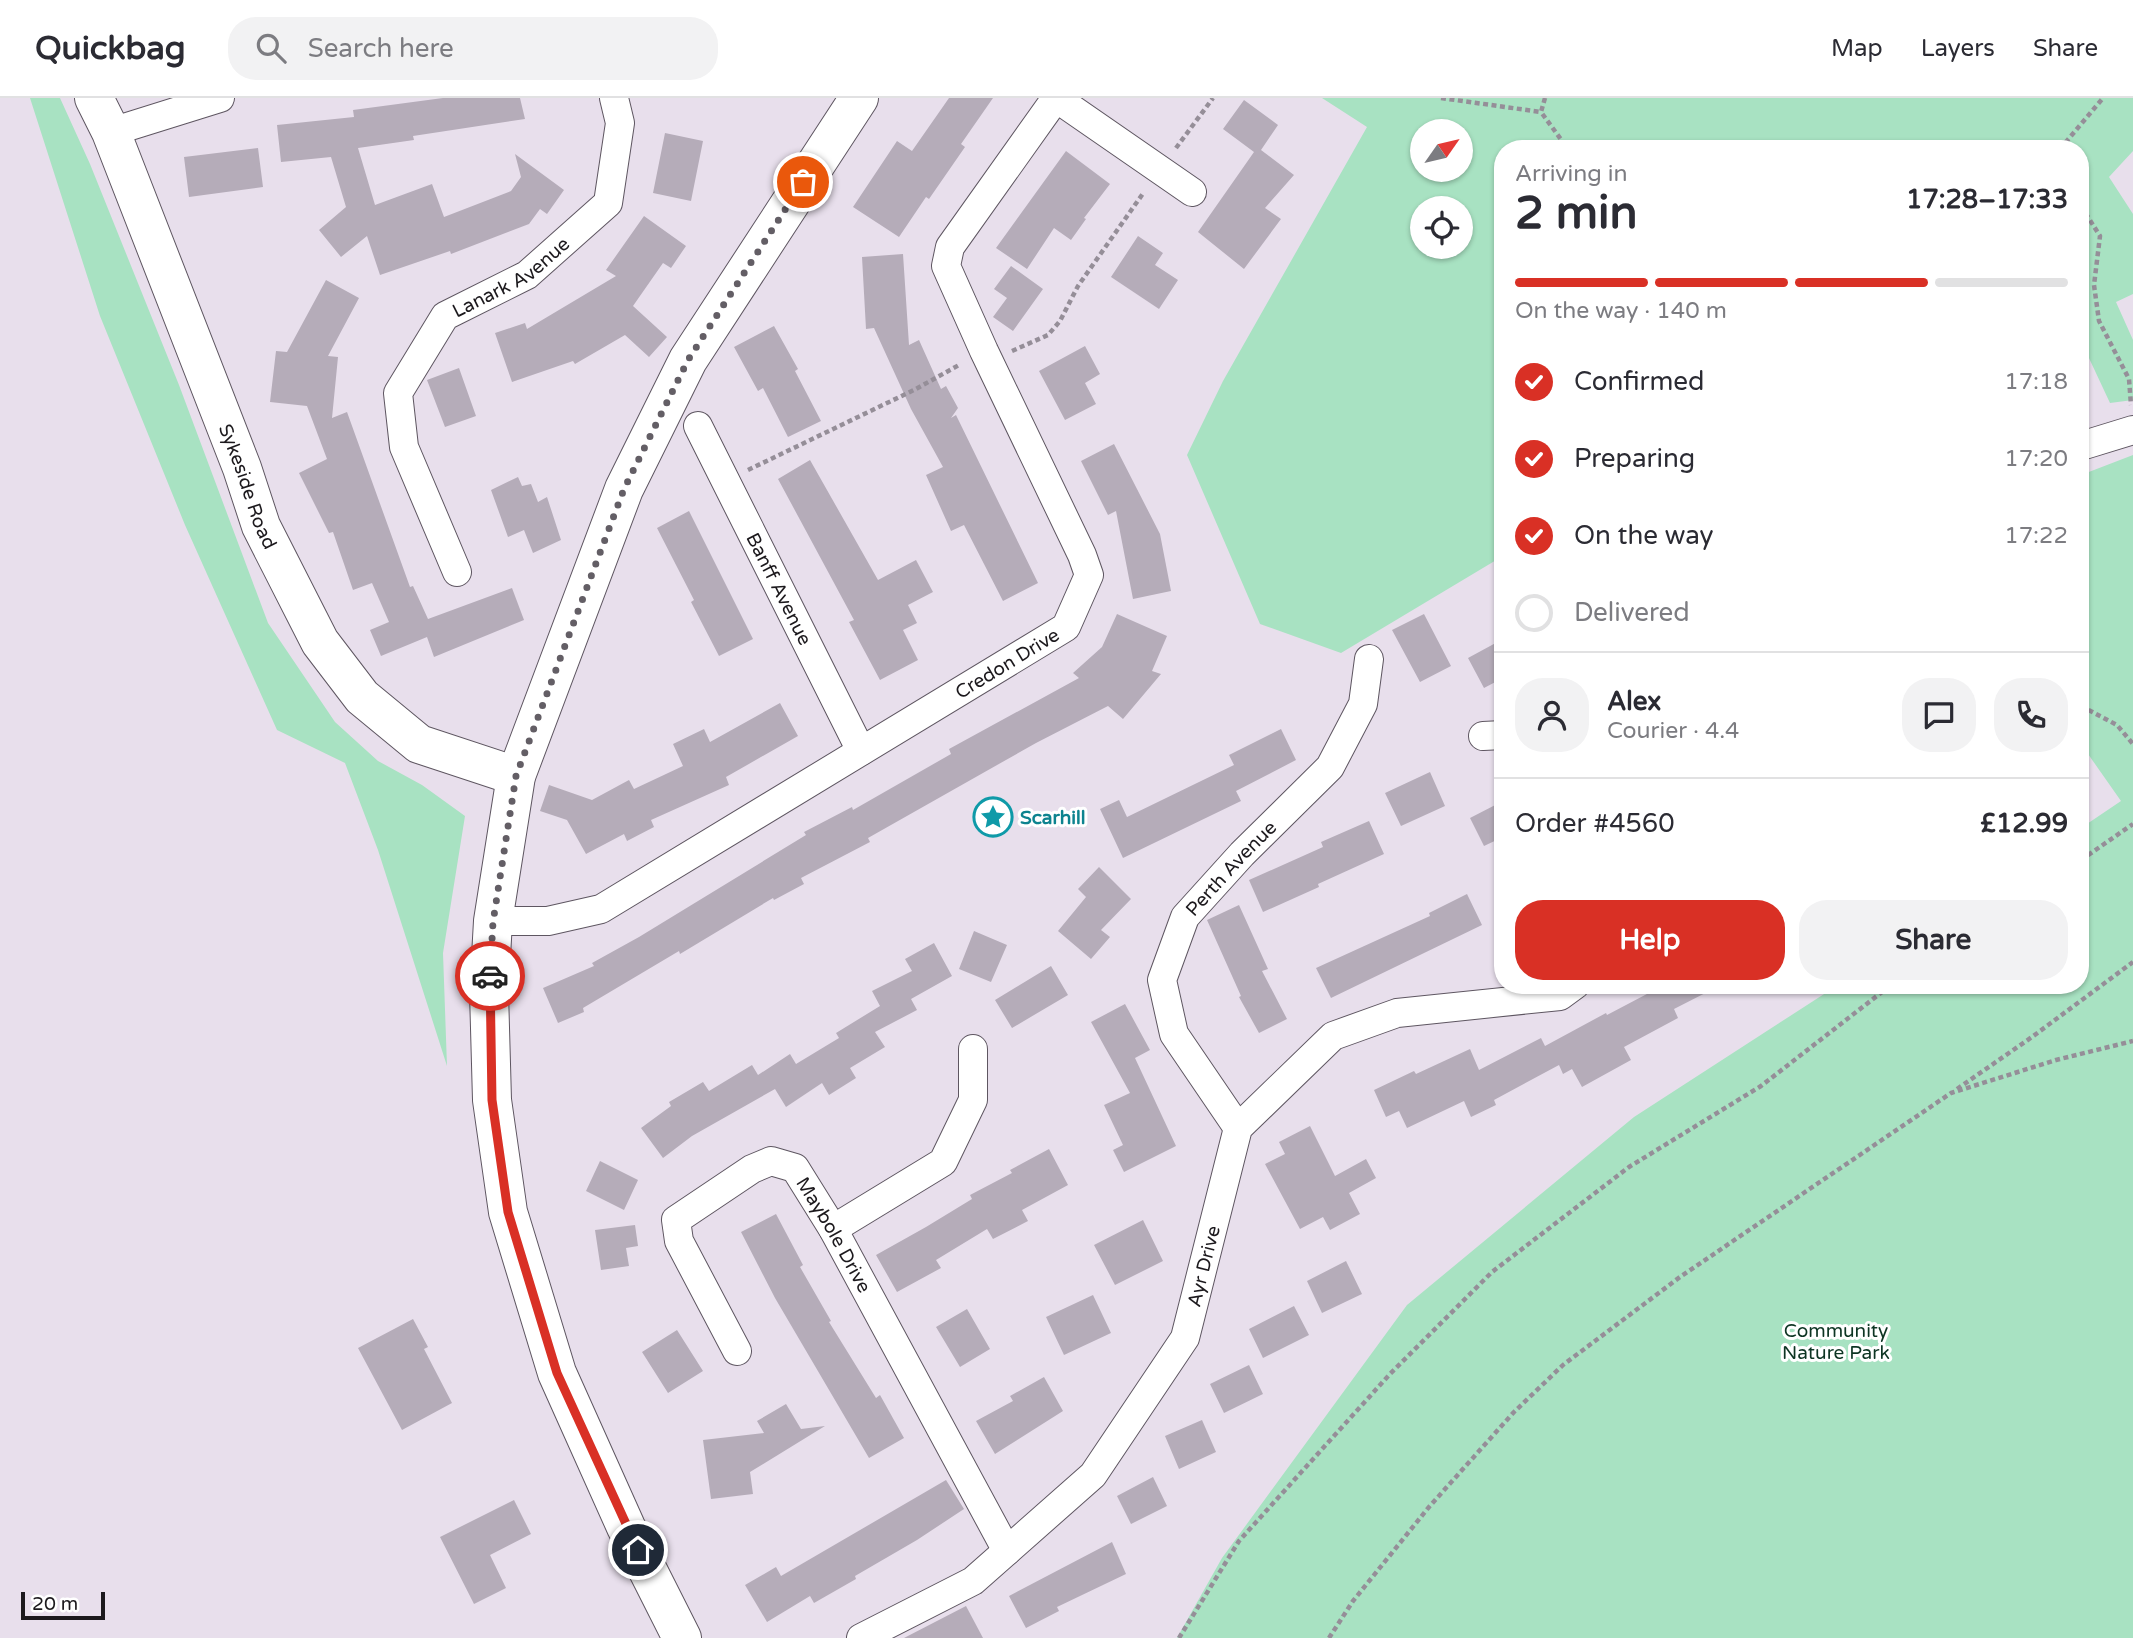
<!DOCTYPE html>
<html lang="en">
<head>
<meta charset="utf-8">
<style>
	body { margin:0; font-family:"Varela Round",sans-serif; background:#f2f2f3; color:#2b2b33; height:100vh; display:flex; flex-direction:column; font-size:26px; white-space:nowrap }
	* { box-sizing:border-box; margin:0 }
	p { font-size:23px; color:#7c7c81 }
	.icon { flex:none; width:38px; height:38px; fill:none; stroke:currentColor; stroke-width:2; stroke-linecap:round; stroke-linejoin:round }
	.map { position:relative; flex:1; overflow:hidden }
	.panel { position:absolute; left:1494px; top:42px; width:595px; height:854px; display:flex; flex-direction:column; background:#fff; border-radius:28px; box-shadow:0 2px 5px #0004 }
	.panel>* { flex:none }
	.needle { width:46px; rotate:56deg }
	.controls { position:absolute; left:1410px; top:21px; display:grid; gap:14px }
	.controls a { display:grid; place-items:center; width:63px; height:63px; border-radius:50%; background:#fff; box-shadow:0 2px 5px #0004; font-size:35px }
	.scale { position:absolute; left:21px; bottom:18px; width:84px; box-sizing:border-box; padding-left:7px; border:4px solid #1c191d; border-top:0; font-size:19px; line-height:24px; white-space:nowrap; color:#1c191d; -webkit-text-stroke:5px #fff; paint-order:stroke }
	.pin { position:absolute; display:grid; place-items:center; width:60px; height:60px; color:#fff; margin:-30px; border:4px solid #fff; border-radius:50%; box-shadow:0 2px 7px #0007 }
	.courier { position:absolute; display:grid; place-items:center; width:70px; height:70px; margin:-35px; border:5px solid #d93025; border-radius:50%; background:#fff; color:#222; box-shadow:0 2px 9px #0007 }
	.summary em { font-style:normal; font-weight:800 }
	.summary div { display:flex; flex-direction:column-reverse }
	.summary { display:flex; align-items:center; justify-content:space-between; height:119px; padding:0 21px }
	h1 { font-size:46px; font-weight:800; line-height:52px }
	.bar { display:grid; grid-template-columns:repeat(4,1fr); gap:10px 7px; align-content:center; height:84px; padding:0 21px }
	.bar i { height:9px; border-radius:5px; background:#e1e1e2 }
	.bar .selected { background:#d93025 }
	.bar p { grid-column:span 4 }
	.line { display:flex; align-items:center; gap:18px; padding:0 21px; border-top:2px solid #e1e1e2 }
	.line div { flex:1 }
	.round { display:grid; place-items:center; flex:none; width:74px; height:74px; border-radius:28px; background:#f2f2f3 }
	ol { padding:0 21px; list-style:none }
	li { display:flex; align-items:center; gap:21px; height:77px }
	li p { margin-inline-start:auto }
	li .icon { padding:7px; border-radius:50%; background:#d93025; color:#fff; stroke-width:4 }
	li:last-child { color:#7c7c81 }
	li i { width:38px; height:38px; border:4px solid #e1e1e2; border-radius:50% }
	.primary-button { display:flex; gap:14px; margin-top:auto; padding:14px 21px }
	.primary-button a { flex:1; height:80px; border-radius:28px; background:#d93025; color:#fff; font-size:28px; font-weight:800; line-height:80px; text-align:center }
	.primary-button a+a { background:#f2f2f3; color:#2b2b33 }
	header { display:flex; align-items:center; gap:42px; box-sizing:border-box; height:98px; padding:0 35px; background:#fff; border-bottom:2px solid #e1e1e2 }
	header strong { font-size:33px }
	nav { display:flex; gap:38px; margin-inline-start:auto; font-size:24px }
	.search { width:490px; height:63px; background:#f2f2f3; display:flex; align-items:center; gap:18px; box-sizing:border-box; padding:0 24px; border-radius:28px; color:#7c7c81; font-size:26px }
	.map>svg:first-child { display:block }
	.green { fill:#a8e2c2; fill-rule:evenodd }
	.building { fill:#b5acb9 }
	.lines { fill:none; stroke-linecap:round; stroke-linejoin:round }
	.street-casing { stroke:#5e5661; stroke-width:30 }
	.secondary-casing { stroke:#5e5661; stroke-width:40 }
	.path { stroke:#958e98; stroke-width:4.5; stroke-dasharray:5 3.5; stroke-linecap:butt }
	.street { stroke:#fff; stroke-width:28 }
	.secondary { stroke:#fff; stroke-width:38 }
	.done { stroke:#635e65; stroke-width:7; stroke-dasharray:0 12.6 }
	.route { stroke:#d93025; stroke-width:9 }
	.labels { text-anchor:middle; stroke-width:6; stroke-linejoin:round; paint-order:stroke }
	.street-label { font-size:19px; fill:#1c191d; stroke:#fff }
	.culture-label { font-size:19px; font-weight:bold; fill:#0d838f; stroke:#fff; text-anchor:start }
	.park-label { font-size:19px; fill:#0d3523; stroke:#fff }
</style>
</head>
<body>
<header>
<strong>Quickbag</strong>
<div class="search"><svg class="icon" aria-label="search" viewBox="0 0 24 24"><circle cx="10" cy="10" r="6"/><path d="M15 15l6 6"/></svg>Search here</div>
<nav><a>Map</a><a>Layers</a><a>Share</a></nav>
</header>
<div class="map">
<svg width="2133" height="1540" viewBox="0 0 2133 1540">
	<rect width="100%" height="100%" fill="#e8dfec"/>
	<path class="green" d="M 30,0 L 60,0 L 90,66 L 179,287 L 268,525 L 335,624 L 378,663 L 422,687 L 465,718 L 443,855 L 447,968 L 378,752 L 345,665 L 277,632 L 185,427 L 100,218 Z
		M 1322,0 L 2133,0 L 2133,53 L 2109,79 L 2133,116 L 2133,196 L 2116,204 L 2133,242 L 2133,302 L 2110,305 L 2081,243 L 2081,51 L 1503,51 L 1503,458 L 1341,555 L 1260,526 L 1187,357 L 1223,283 L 1367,29 ZM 1461,33 L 1461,72 L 1423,72 L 1423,33 ZM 1461,110 L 1461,149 L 1423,149 L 1423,110 Z
		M 2133,357 L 2133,1540 L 1177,1540 L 1222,1460 L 1407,1207 L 1634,1019 L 1838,887 L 2081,887 L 2081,730 L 2121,703 L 2081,646 L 2081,377 Z"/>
	<path class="building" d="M 443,0 L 520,0 L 525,21 L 413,38 L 414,42 L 358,50 L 375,107 L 432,86 L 444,119 L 511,93 L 521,79 L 515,56 L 564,92 L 547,116 L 540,111 L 529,126 L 451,156 L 450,153 L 380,177 L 367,138 L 341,159 L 319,132 L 346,109 L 331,59 L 281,64 L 277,27 L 354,19 L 353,12 Z
		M 949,0 L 993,0 L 961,46 L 965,49 L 929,101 L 926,99 L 899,139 L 853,109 L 897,43 L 912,53 Z
		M 1244,2 L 1278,27 L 1261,52 L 1294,77 L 1265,110 L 1281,121 L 1244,171 L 1198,134 L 1254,54 L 1223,31 Z
		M 665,35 L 703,43 L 691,103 L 653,95 Z
		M 258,50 L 263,89 L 189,99 L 184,59 Z
		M 1066,53 L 1110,86 L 1084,120 L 1086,121 L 1071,142 L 1054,130 L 1027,171 L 996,150 Z
		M 644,118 L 686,148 L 671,170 L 663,165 L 633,208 L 667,239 L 649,259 L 625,237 L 575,266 L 573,263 L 512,284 L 495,235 L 525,225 L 527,231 L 616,178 L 606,172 Z
		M 1138,138 L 1163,155 L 1155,167 L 1178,182 L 1159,211 L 1111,179 Z
		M 903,156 L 909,247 L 919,242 L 941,291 L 946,288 L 958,310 L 951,320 L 956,317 L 1038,485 L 1003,503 L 964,427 L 951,433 L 926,377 L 943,369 L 911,311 L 874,230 L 866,231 L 862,159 Z
		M 1011,168 L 1043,191 L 1013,233 L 993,219 L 1007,200 L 994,191 Z
		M 326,182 L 359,200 L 328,258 L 338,259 L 332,320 L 347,314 L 410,489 L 413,488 L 428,521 L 512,490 L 524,522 L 434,559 L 427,539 L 381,558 L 370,532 L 389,524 L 372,485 L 353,492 L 333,434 L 329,435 L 299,375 L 327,361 L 307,308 L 270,304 L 276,253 L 287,254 Z
		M 774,228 L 798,271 L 795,273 L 821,323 L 788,339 L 763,290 L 758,293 L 734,249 Z
		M 1085,248 L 1100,276 L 1085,285 L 1096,306 L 1065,322 L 1039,273 Z
		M 459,270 L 476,318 L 445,329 L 427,282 Z
		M 1114,346 L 1160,436 L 1171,493 L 1133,501 L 1116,413 L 1108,417 L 1081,363 Z
		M 810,362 L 878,482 L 916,462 L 933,494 L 908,507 L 917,525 L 903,532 L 918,562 L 880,582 L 849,524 L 854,522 L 778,381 Z
		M 518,379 L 522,388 L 531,386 L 538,404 L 547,399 L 561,442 L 533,455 L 524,432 L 508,439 L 491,392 Z
		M 689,413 L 753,541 L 719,558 L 691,504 L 694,502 L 657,430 Z
		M 1117,516 L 1167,538 L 1152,573 L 1161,576 L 1123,621 L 1108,608 L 1036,645 L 868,740 L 870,744 L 801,780 L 804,786 L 774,802 L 773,800 L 680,856 L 679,853 L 583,910 L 584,914 L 558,925 L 543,890 L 594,868 L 592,865 L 639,839 L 806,737 L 804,734 L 852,709 L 853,712 L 951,656 L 949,651 L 1079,580 L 1073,575 L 1102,549 Z
		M 1424,516 L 1451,568 L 1420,584 L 1392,532 Z
		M 1503,541 L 1503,580 L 1484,590 L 1468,560 Z
		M 780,605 L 798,638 L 726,679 L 729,687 L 651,722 L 654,729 L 627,743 L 624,736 L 586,756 L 567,722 L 540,713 L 549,687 L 592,702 L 629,682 L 634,691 L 683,668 L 673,646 L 704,631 L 710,644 Z
		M 1281,631 L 1296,662 L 1236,693 L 1241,703 L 1123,760 L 1100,711 L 1119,702 L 1127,719 L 1234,667 L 1229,657 Z
		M 1430,674 L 1445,708 L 1401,728 L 1385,695 Z
		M 1503,703 L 1503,739 L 1484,748 L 1470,720 Z
		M 1369,723 L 1384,756 L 1318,786 L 1319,789 L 1263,814 L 1249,782 L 1323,749 L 1321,744 Z
		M 1099,769 L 1131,801 L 1101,832 L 1110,839 L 1091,861 L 1058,833 L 1086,799 L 1078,791 Z
		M 1467,796 L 1482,827 L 1331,900 L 1316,870 L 1430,818 L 1429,815 Z
		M 1239,807 L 1268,871 L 1262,873 L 1287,921 L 1259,935 L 1239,899 L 1241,898 L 1207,822 Z
		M 974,833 L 1007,847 L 991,884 L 959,871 Z
		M 934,845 L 952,878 L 911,901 L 917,912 L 875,934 L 885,949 L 850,970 L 856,980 L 829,997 L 822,985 L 786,1009 L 775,991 L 692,1038 L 663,1060 L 641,1030 L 671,1008 L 669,1004 L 703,984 L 709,993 L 752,967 L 758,977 L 790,956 L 796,966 L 839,940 L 836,935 L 880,908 L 872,893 L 912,873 L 905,861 Z
		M 1051,868 L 1068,897 L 1012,930 L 995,902 Z
		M 1664,887 L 1721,887 L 1674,911 L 1678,920 L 1624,949 L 1631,962 L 1582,989 L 1572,971 L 1563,976 L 1559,967 L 1494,1002 L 1496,1007 L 1471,1019 L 1464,1003 L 1407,1030 L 1399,1013 L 1386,1019 L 1374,992 L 1414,973 L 1416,976 L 1470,951 L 1479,972 L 1541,940 L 1545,948 L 1606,915 L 1607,917 Z
		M 1125,906 L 1150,952 L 1135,960 L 1176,1048 L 1124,1074 L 1113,1052 L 1123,1047 L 1104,1007 L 1130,995 L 1091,924 Z
		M 1310,1028 L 1335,1078 L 1366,1061 L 1376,1080 L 1349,1095 L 1360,1116 L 1330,1132 L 1323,1119 L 1300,1131 L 1265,1066 L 1285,1056 L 1279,1044 Z
		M 1049,1051 L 1068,1087 L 1022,1112 L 1028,1123 L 993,1141 L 987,1131 L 936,1162 L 941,1170 L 897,1194 L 876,1157 L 926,1129 L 972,1101 L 970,1097 L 1012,1075 L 1010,1072 Z
		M 600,1063 L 638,1082 L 624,1112 L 586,1093 Z
		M 776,1116 L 803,1167 L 800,1169 L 831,1223 L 829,1224 L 876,1300 L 880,1297 L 904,1340 L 869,1360 L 775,1200 L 741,1134 Z
		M 1143,1122 L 1163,1163 L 1115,1187 L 1094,1147 Z
		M 635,1127 L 638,1148 L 626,1150 L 629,1168 L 601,1172 L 595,1132 Z
		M 1346,1163 L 1362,1196 L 1322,1215 L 1307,1183 Z
		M 1093,1197 L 1111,1235 L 1064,1257 L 1046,1219 Z
		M 1294,1208 L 1309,1237 L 1263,1260 L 1249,1231 Z
		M 967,1211 L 990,1251 L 960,1269 L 936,1229 Z
		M 413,1221 L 428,1249 L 424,1251 L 452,1305 L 402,1332 L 358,1250 Z
		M 677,1232 L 703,1273 L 668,1295 L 642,1254 Z
		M 1249,1267 L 1263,1296 L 1224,1315 L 1210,1286 Z
		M 1044,1279 L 1063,1313 L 995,1356 L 976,1323 L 1013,1303 L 1010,1298 Z
		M 786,1306 L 801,1331 L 825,1328 L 750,1374 L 753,1396 L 711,1401 L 703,1342 L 764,1335 L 757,1323 Z
		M 1202,1322 L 1216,1354 L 1179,1371 L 1165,1338 Z
		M 1153,1379 L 1167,1408 L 1131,1426 L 1117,1398 Z
		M 946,1382 L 964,1411 L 917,1442 L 855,1478 L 856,1481 L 814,1505 L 810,1498 L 767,1524 L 745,1487 L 776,1469 L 781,1478 Z
		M 514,1402 L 531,1436 L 490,1457 L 506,1490 L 474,1506 L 440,1439 Z
		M 1112,1444 L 1126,1476 L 1057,1509 L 1059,1513 L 1026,1530 L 1009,1498 Z
		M 966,1508 L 983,1540 L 904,1540 Z"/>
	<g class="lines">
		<g class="street-casing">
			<g id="street">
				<path d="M 1056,0 L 1192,94"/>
				<path d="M 111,34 L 220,0"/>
				<path id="s1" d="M 698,328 L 861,653"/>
				<path d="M 2081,348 L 2133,332"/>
				<path id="s2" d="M 457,474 L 404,349 L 398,295 L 445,218 L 527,177 L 608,105 L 620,25 L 614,0"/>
				<path d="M 1483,638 L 1503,637"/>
				<path id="s3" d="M 493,823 L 548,823 L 601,811 L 1066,529 L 1089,477 L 1082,457 L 984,253 L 946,168 L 950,149 L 1056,0"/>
				<path id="s4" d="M 1238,1030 L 1174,936 L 1162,882 L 1185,819 L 1242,756 L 1330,669 L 1363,606 L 1369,561"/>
				<path d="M 833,1131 L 943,1064 L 973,1002 L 973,951"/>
				<path id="s5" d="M 737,1253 L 679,1143 L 676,1122 L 752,1071 L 771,1063 L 795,1070 L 833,1131 L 1007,1453"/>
				<path id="s6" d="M 861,1540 L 973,1483 L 1093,1377 L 1185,1240 L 1238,1030 L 1333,938 L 1397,915 L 1560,898 L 1575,887"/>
			</g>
		</g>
		<g class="secondary-casing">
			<g id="secondary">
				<path id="s7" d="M 94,0 L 111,34 L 242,370 L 261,428 L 320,544 L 362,599 L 419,646 L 516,678"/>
				<path d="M 682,1540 L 626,1429 L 557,1275 L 508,1114 L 492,1002 L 489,894 L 493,823 L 516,678 L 624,391 L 688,262 L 859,0"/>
			</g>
		</g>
		<path class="path" d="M 1441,0 L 1541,14
			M 1545,0 L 1541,14 L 1568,51
			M 1176,50 L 1213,0
			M 2060,51 L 2103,0
			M 2081,108 L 2100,138 L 2094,187 L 2099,223 L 2129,281 L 2131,307
			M 1012,253 L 1048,237 L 1060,223 L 1078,188 L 1144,94
			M 748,372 L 914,292 L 959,267
			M 2081,608 L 2117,627 L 2133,646
			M 2081,762 L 2133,726
			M 1957,991 L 2032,939 L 2133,864
			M 1179,1540 L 1239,1443 L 1390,1276 L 1492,1174 L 1629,1069 L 1761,988 L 1891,887
			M 1329,1540 L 1353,1503 L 1429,1409 L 1514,1314 L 1563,1267 L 1680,1179 L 1951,995 L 2056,962 L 2133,943"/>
		<use href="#street" class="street"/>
		<use href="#secondary" class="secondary"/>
	</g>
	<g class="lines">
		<path class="done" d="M 490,878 L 493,824 L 516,678 L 624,391 L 688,262 L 803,84"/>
		<path class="route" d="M 490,878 L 492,1002 L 508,1114 L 557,1275 L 638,1452"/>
	</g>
	<defs>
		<g id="sight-ring" transform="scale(2.0125)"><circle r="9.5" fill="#fff" stroke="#0f9aa8" stroke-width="1.5"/><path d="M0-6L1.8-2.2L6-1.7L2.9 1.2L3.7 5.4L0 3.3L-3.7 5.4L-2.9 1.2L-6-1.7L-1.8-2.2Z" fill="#0f9aa8"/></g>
	</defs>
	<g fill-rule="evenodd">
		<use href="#sight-ring" x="993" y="719"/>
	</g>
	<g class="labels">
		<g class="street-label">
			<text dy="7" stroke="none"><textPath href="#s2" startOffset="357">Lanark Avenue</textPath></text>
			<text dy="7" stroke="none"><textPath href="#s7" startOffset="418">Sykeside Road</textPath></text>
			<text dy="7" stroke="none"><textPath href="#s1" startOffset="182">Banff Avenue</textPath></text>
			<text dy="7" stroke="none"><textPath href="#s3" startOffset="584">Credon Drive</textPath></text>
			<text dy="7" stroke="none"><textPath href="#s4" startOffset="303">Perth Avenue</textPath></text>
			<text dy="7" stroke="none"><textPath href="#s5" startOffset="360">Maybole Drive</textPath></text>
			<text dy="7" stroke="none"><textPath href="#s6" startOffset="525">Ayr Drive</textPath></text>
		</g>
		<g class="culture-label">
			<text x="1020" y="726">Scarhill</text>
		</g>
		<g class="park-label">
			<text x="1836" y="1239">Community<tspan x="1836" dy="22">Nature Park</tspan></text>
		</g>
	</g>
</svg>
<div class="controls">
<a><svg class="needle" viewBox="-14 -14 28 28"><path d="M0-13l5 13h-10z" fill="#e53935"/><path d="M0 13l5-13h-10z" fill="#7c7c81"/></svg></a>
<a><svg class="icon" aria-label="locate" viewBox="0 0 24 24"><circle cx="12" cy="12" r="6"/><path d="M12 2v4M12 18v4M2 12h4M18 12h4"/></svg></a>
</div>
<div class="scale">20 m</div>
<div class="pin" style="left:803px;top:84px;background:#ea580c"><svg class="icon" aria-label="bag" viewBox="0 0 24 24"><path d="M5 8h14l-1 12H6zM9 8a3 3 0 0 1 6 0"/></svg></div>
<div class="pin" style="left:638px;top:1452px;background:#1f2937"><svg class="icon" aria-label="home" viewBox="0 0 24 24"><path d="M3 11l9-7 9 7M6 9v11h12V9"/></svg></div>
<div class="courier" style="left:490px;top:878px"><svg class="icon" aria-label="car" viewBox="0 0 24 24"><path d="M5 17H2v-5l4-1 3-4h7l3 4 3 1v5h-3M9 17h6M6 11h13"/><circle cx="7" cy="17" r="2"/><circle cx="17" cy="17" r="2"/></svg></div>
<section class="panel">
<div class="summary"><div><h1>2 min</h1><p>Arriving in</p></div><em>17:28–17:33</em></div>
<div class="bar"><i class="selected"></i><i class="selected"></i><i class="selected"></i><i></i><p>On the way · 140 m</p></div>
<ol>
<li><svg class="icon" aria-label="check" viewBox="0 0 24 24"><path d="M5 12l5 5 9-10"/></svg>Confirmed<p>17:18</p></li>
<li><svg class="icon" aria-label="check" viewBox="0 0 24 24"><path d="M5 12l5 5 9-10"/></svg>Preparing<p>17:20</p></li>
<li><svg class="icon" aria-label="check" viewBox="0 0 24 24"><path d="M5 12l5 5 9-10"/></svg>On the way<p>17:22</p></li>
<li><i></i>Delivered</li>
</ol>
<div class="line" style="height:126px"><a class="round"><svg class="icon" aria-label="person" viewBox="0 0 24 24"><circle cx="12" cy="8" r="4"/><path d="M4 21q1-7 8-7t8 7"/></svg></a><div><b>Alex</b><p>Courier · 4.4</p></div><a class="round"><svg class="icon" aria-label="chat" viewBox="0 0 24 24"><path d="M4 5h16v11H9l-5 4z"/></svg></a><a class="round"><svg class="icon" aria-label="phone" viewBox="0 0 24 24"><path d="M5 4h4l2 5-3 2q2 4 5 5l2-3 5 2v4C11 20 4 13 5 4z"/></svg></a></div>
<div class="line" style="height:91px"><div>Order #4560</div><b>£12.99</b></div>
<div class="primary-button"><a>Help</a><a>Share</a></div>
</section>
</div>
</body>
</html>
